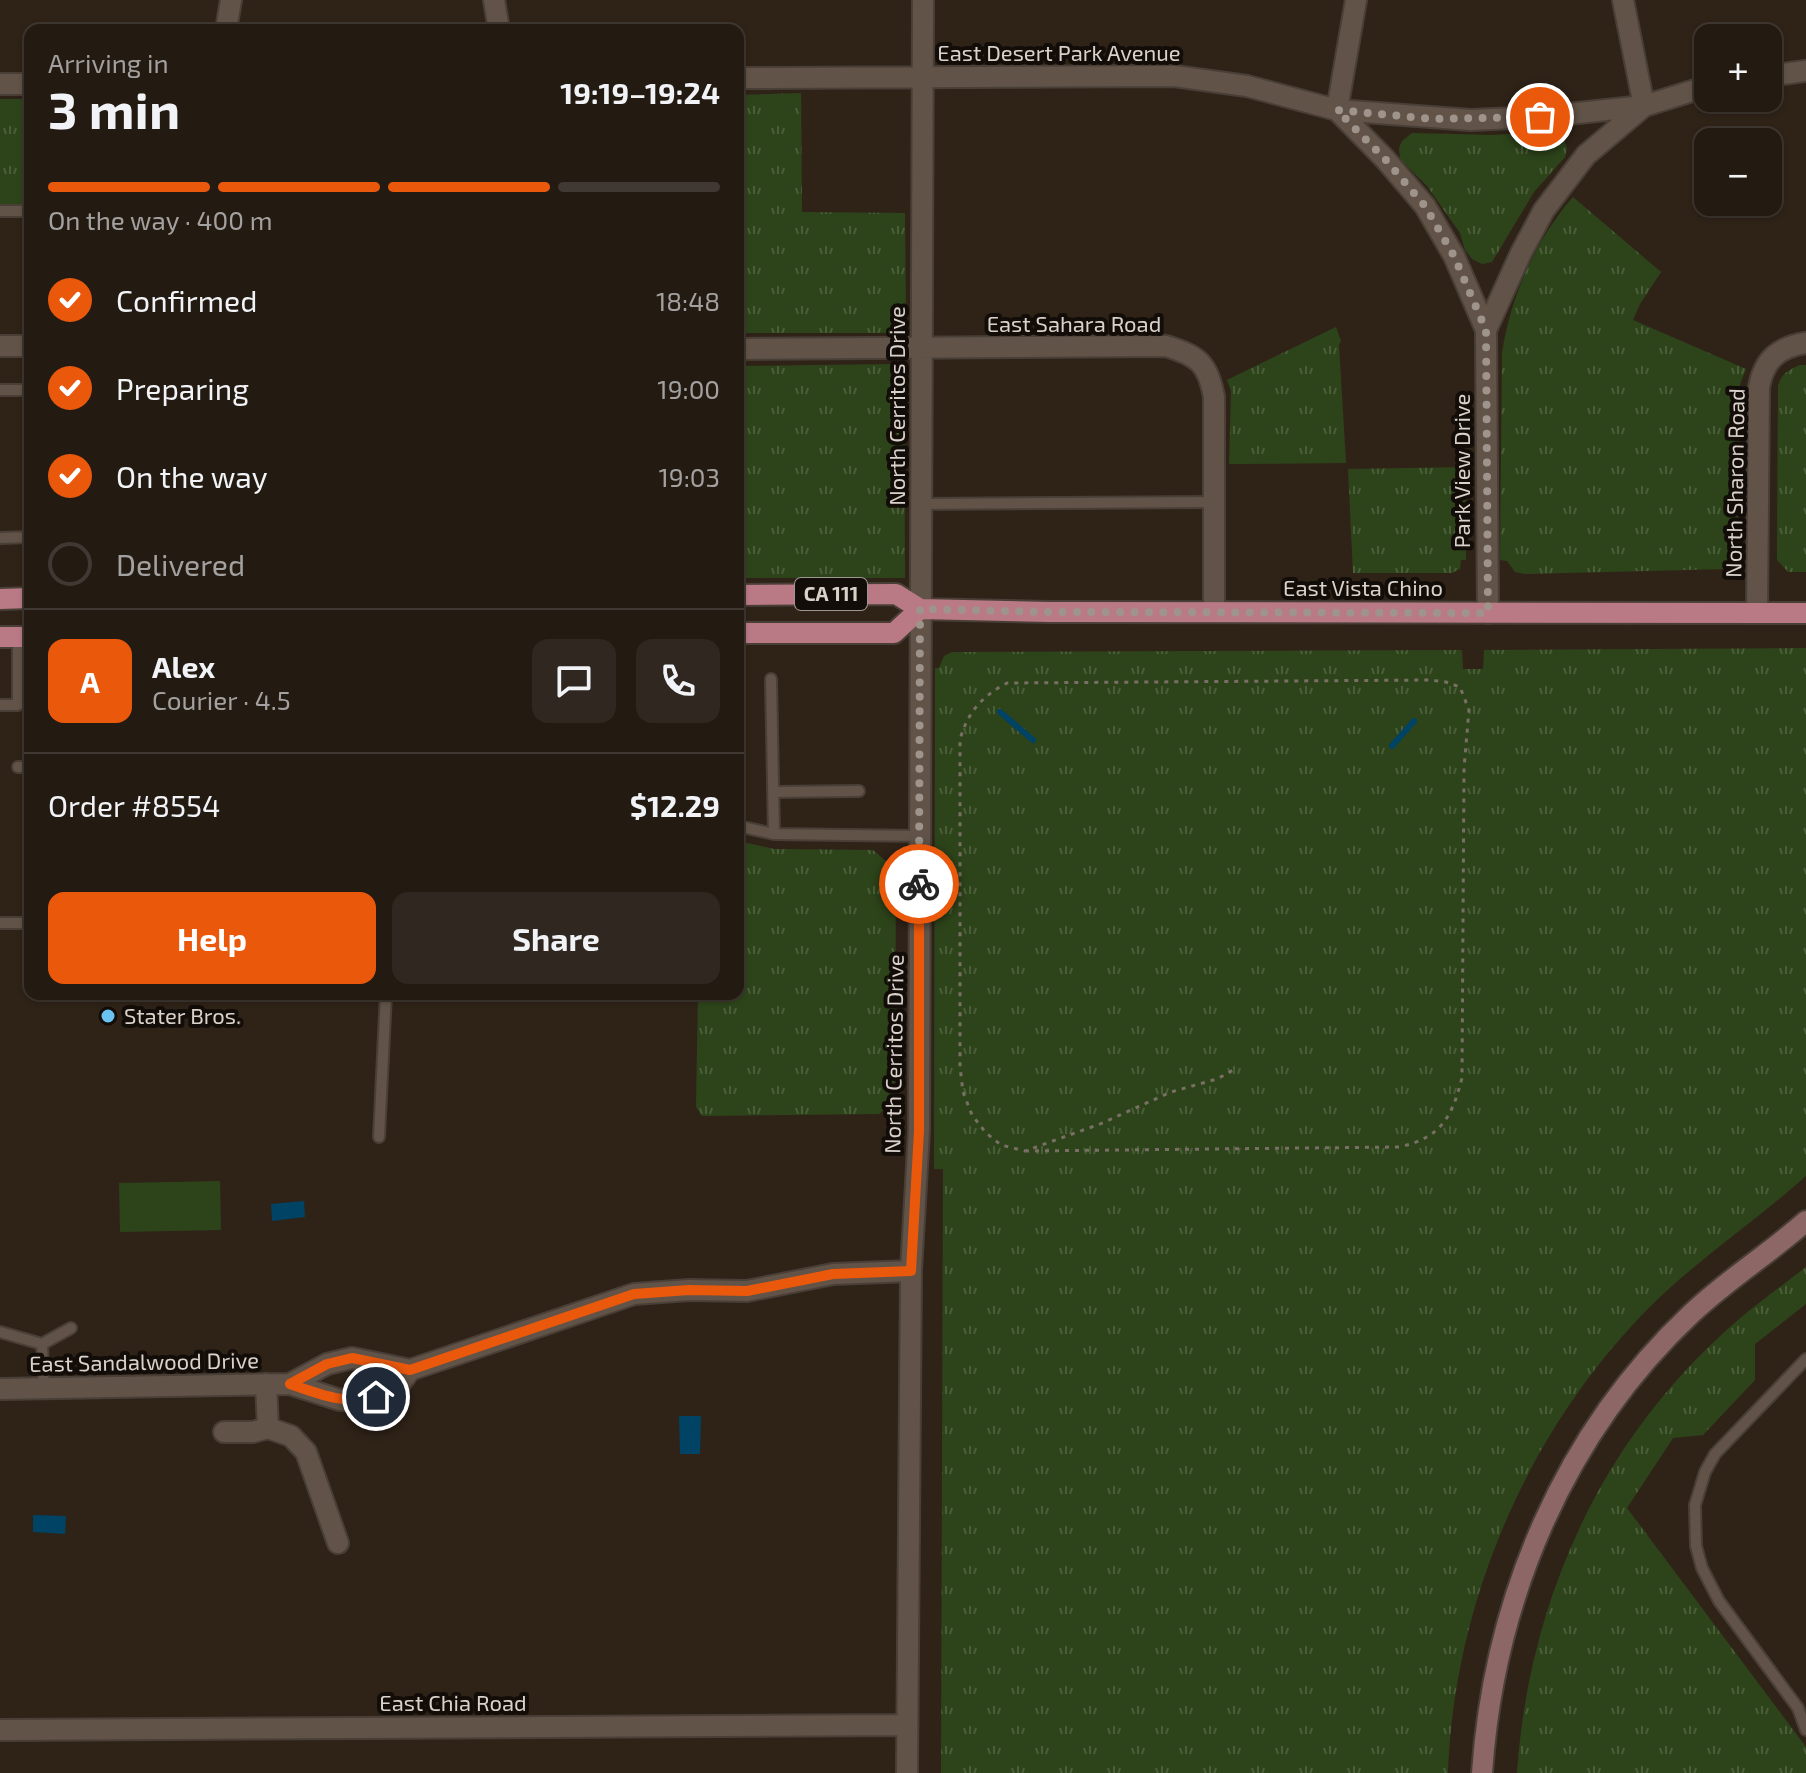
<!DOCTYPE html>
<html lang="en">
<head>
<meta charset="utf-8">
<style>
	body { margin:0; font-family:"Exo 2",sans-serif; background:#2f2720; color:#f1f3f6; height:100vh; display:flex; flex-direction:column; font-size:30px; white-space:nowrap }
	* { box-sizing:border-box; margin:0 }
	p { font-size:26px; color:#a3a19f }
	.icon { flex:none; width:44px; height:44px; fill:none; stroke:currentColor; stroke-width:2; stroke-linecap:round; stroke-linejoin:round }
	.map { position:relative; flex:1; overflow:hidden }
	.panel { position:absolute; left:24px; top:24px; width:720px; height:976px; display:flex; flex-direction:column; background:#231a12; border-radius:16px; box-shadow:0 2px 6px #0004,0 0 0 2px #403832 }
	.panel>* { flex:none }
	.tools { position:absolute; left:1694px; top:24px; display:grid; gap:16px }
	.tools a { display:grid; place-items:center; width:88px; height:88px; border-radius:16px; background:#231a12; box-shadow:0 2px 6px #0004,0 0 0 2px #403832; font-size:40px }
	.pin { position:absolute; display:grid; place-items:center; width:68px; height:68px; color:#fff; margin:-34px; border:4px solid #fff; border-radius:50%; box-shadow:0 2px 8px #0007 }
	.courier { position:absolute; display:grid; place-items:center; width:80px; height:80px; margin:-40px; border:6px solid #ea580c; border-radius:50%; background:#fff; color:#222; box-shadow:0 2px 10px #0007 }
	.headline em { font-style:normal; font-weight:700 }
	.headline div { display:flex; flex-direction:column-reverse }
	.headline { display:flex; align-items:center; justify-content:space-between; height:136px; padding:0 24px }
	h1 { font-size:52px; font-weight:700; line-height:60px }
	.bar { display:grid; grid-template-columns:repeat(4,1fr); gap:12px 8px; align-content:center; height:96px; padding:0 24px }
	.bar i { height:10px; border-radius:6px; background:#403832 }
	.bar .on { background:#ea580c }
	.bar p { grid-column:span 4 }
	.line { display:flex; align-items:center; gap:20px; padding:0 24px; border-top:2px solid #403832 }
	.line div { flex:1 }
	.round { display:grid; place-items:center; flex:none; width:84px; height:84px; border-radius:16px; background:#2f2720 }
	ol { padding:0 24px; list-style:none }
	li { display:flex; align-items:center; gap:24px; height:88px }
	li p { margin-inline-start:auto }
	li .icon { padding:8px; border-radius:50%; background:#ea580c; color:#fff; stroke-width:4 }
	li:last-child { color:#a3a19f }
	li i { width:44px; height:44px; border:4px solid #403832; border-radius:50% }
	.cta { display:flex; gap:16px; margin-top:auto; padding:16px 24px }
	.cta a { flex:1; height:92px; border-radius:16px; background:#ea580c; color:#fff; font-size:32px; font-weight:700; line-height:92px; text-align:center }
	.cta a+a { background:#2f2720; color:#f1f3f6 }
	.map>svg:first-child { display:block }
	.grass { fill:url(#grass-tufts) }
	.pitch { fill:#2d441a }
	.water { fill:#014364 }
	.lines { fill:none; stroke-linecap:round; stroke-linejoin:round }
	.stream { stroke:#014364; stroke-width:6 }
	.lane-casing { stroke:#493f37; stroke-width:14 }
	.street-casing { stroke:#493f37; stroke-width:24 }
	.secondary-casing { stroke:#493f37; stroke-width:24 }
	.primary-casing { stroke:#493f37; stroke-width:24 }
	.path { stroke:#796f65; stroke-width:3; stroke-dasharray:4 6; stroke-linecap:butt }
	.lane { stroke:#615347; stroke-width:10 }
	.street { stroke:#615347; stroke-width:20 }
	.secondary { stroke:#8d6666; stroke-width:20 }
	.primary { stroke:#b97a86; stroke-width:20 }
	.done { stroke:#9e948c; stroke-width:8; stroke-dasharray:0 14.4 }
	.route { stroke:#ea580c; stroke-width:10 }
	.poi-dot { fill:#6bc3f2; stroke:#130d09; stroke-width:3 }
	.labels { text-anchor:middle; stroke-width:8; stroke-linejoin:round; paint-order:stroke }
	.shield { fill:#130d09; stroke:#9e9690; stroke-width:2 }
	.shield-label { font-size:20px; font-weight:bold; fill:#d9d1ca }
	.street-label { font-size:22px; fill:#d9d1ca; stroke:#130d09 }
	.poi-label { font-size:22px; fill:#d9d1ca; stroke:#130d09; text-anchor:start }
</style>
</head>
<body>
<div class="map">
<svg width="1806" height="1773" viewBox="0 0 1806 1773">
	<defs>
		<pattern id="grass-tufts" width="24" height="20" patternUnits="userSpaceOnUse" patternTransform="scale(2)"><rect width="24" height="20" fill="#2d441a"/><path d="M3 7l-1-3M5 7V3M7 7l1-3M15 17l-1-3M17 17v-4M19 17l1-3" fill="none" stroke="#4b5e3a"/></pattern>
	</defs>
	<rect width="100%" height="100%" fill="#2f2318"/>
	<path class="grass" d="M 801,93 L 802,212 L 905,213 L 906,320 L 899,329 L 889,333 L 738,333 L 738,95 Z
		M 0,99 L 30,99 L 30,205 L 0,204 Z
		M 1545,132 L 1555,132 L 1563,138 L 1567,148 L 1565,157 L 1534,192 L 1492,262 L 1482,264 L 1472,259 L 1465,250 L 1460,233 L 1427,186 L 1400,159 L 1399,148 L 1402,141 L 1412,133 L 1493,135 Z
		M 1573,197 L 1661,272 L 1640,304 L 1633,320 L 1746,369 L 1740,384 L 1739,558 L 1729,558 L 1727,569 L 1525,574 L 1515,572 L 1507,561 L 1500,560 L 1502,353 C 1511,296 1535,241 1573,197 Z
		M 1336,327 L 1341,341 L 1339,345 L 1346,463 L 1229,464 L 1231,391 L 1227,380 Z
		M 894,364 L 902,369 L 904,377 L 905,578 L 738,578 L 738,366 Z
		M 1800,365 L 1806,365 L 1806,572 L 1788,572 L 1777,560 L 1778,386 C 1781,374 1788,370 1800,365 Z
		M 1467,467 L 1466,560 L 1461,560 L 1460,569 L 1452,573 L 1353,573 L 1348,469 Z
		M 1806,648 L 1806,1176 C 1759,1218 1707,1253 1661,1296 C 1533,1418 1454,1597 1448,1773 L 941,1773 L 943,1169 L 934,1169 L 935,668 L 939,668 L 944,656 L 952,652 L 1462,650 L 1463,669 L 1483,669 L 1484,650 Z
		M 738,841 L 774,849 L 873,850 L 896,870 L 895,1100 L 879,1114 L 702,1116 L 696,1107 L 698,994 L 738,994 Z
		M 1806,1267 L 1806,1304 L 1755,1344 L 1755,1380 L 1703,1435 L 1673,1438 L 1627,1508 L 1806,1747 L 1806,1773 L 1517,1773 C 1528,1609 1595,1453 1716,1340 C 1744,1313 1775,1291 1806,1267 Z"/>
	<path class="pitch" d="M 220,1181 L 221,1230 L 120,1232 L 119,1183 Z"/>
	<path class="water" d="M 304,1201 L 305,1217 L 272,1221 L 271,1204 Z
		M 679,1416 L 701,1416 L 700,1454 L 680,1454 Z
		M 33,1515 L 66,1516 L 65,1534 L 33,1532 Z"/>
	<g class="lines">
		<path class="stream" d="M 1000,712 L 1033,740
			M 1392,746 L 1414,721"/>
		<g class="lane-casing">
			<path id="lane" d="M 0,211 L 30,211
				M 0,390 L 30,390
				M 920,504 L 1215,502
				M 0,538 L 30,537
				M 771,679 L 774,834
				M 0,705 L 18,705 L 18,638
				M 18,767 L 30,767
				M 773,792 L 859,791
				M 738,826 L 774,834 L 920,836
				M 0,923 L 30,923
				M 379,1137 L 386,994
				M 0,1332 L 42,1344 L 71,1328
				M 42,1344 L 44,1388
				M 1806,1359 L 1715,1454 L 1705,1472 L 1695,1505 L 1696,1546 L 1702,1568 L 1719,1601 L 1798,1708 L 1806,1730"/>
		</g>
		<g class="street-casing">
			<path id="street" d="M 494,0 L 499,30
				M 1356,0 L 1337,110 L 1385,159 L 1425,206 L 1454,256 L 1486,330 L 1488,613
				M 226,30 L 231,0
				M 1768,76 L 1806,71
				M 738,78 L 1174,76 L 1247,86 L 1337,110 L 1471,120 L 1540,117 L 1644,106 L 1708,86
				M 0,84 L 30,84
				M 1486,330 L 1521,253 L 1544,210 L 1586,155 L 1644,106 L 1623,0
				M 0,346 L 30,346
				M 738,349 L 1166,346 C 1198,356 1208,363 1214,397 L 1214,612
				M 1757,611 L 1759,387 C 1764,360 1778,347 1806,343
				M 266,1384 L 268,1428 L 291,1436 L 306,1452 L 338,1543
				M 290,1384 L 327,1364 L 352,1358 L 410,1370 L 634,1294 L 689,1290 L 747,1291 L 833,1274 L 911,1271
				M 0,1389 L 290,1384 L 340,1400 L 356,1401 L 376,1397 L 396,1389 L 410,1370
				M 224,1432 L 253,1432 L 268,1428
				M 0,1730 L 907,1725
				M 907,1773 L 911,1271 L 919,1131 L 923,0"/>
		</g>
		<g class="secondary-casing">
			<path id="secondary" d="M 1482,1773 C 1494,1599 1564,1433 1692,1313 C 1728,1279 1770,1253 1806,1221"/>
		</g>
		<g class="primary-casing">
			<path id="primary" d="M 738,595 L 896,594 L 920,609 L 1049,612 L 1806,613
				M 0,599 L 30,598
				M 738,633 L 894,633 L 920,609
				M 0,637 L 30,637"/>
		</g>
		<path class="path" d="M 1025,1151 L 1399,1147 C 1441,1138 1452,1117 1462,1078 L 1464,768 L 1469,710 L 1460,687 L 1446,682 L 1429,680 L 1007,683 C 982,696 967,713 960,740 L 960,1067 L 963,1092 L 972,1115 L 986,1133 L 1001,1145 L 1025,1151 L 1100,1124 L 1171,1092 L 1217,1079 L 1235,1069"/>
		<use href="#lane" class="lane"/>
		<use href="#street" class="street"/>
		<use href="#secondary" class="secondary"/>
		<use href="#primary" class="primary"/>
	</g>
	<g class="lines">
		<path class="done" d="M 919,884 L 920,609 L 1049,612 L 1488,613 L 1486,330 L 1454,256 L 1425,206 L 1385,159 L 1337,110 L 1432,119 L 1540,117"/>
		<path class="route" d="M 376,1397 C 342,1404 321,1395 290,1384 L 327,1364 L 352,1358 L 410,1370 L 634,1294 L 689,1290 L 747,1291 L 833,1274 L 911,1271 L 919,1131 L 919,884"/>
	</g>
	<circle class="poi-dot" cx="108" cy="1016" r="8"/>
	<g class="labels">
		<rect class="shield" x="795" y="578" width="72" height="32" rx="6"/>
		<g class="shield-label">
			<text x="831" y="601">CA 111</text>
		</g>
		<g class="street-label">
			<text x="1059" y="61">East Desert Park Avenue</text>
			<text x="1074" y="332">East Sahara Road</text>
			<text transform="translate(897 406) rotate(-90)" y="8">North Cerritos Drive</text>
			<text transform="translate(1462 471) rotate(-90)" y="8">Park View Drive</text>
			<text transform="translate(1735 483) rotate(-89)" y="8">North Sharon Road</text>
			<text x="1363" y="596">East Vista Chino</text>
			<text transform="translate(894 1054) rotate(-89)" y="8">North Cerritos Drive</text>
			<text transform="translate(144 1362) rotate(-1)" y="8">East Sandalwood Drive</text>
			<text x="453" y="1711">East Chia Road</text>
		</g>
		<g class="poi-label">
			<text x="124" y="1024">Stater Bros.</text>
		</g>
	</g>
</svg>
<div class="tools">
<a>+</a>
<a>−</a>
</div>
<div class="pin" style="left:1540px;top:117px;background:#ea580c"><svg class="icon" aria-label="bag" viewBox="0 0 24 24"><path d="M5 8h14l-1 12H6zM9 8a3 3 0 0 1 6 0"/></svg></div>
<div class="pin" style="left:376px;top:1397px;background:#1f2937"><svg class="icon" aria-label="home" viewBox="0 0 24 24"><path d="M3 11l9-7 9 7M6 9v11h12V9"/></svg></div>
<div class="courier" style="left:919px;top:884px"><svg class="icon" aria-label="bike" viewBox="0 0 24 24"><circle cx="6" cy="16" r="4"/><circle cx="18" cy="16" r="4"/><path d="M6 16l4-8h5l3 8M10 8l3 8H6M13 5h3"/></svg></div>
<section class="panel">
<div class="headline"><div><h1>3 min</h1><p>Arriving in</p></div><em>19:19–19:24</em></div>
<div class="bar"><i class="on"></i><i class="on"></i><i class="on"></i><i></i><p>On the way · 400 m</p></div>
<ol>
<li><svg class="icon" aria-label="check" viewBox="0 0 24 24"><path d="M5 12l5 5 9-10"/></svg>Confirmed<p>18:48</p></li>
<li><svg class="icon" aria-label="check" viewBox="0 0 24 24"><path d="M5 12l5 5 9-10"/></svg>Preparing<p>19:00</p></li>
<li><svg class="icon" aria-label="check" viewBox="0 0 24 24"><path d="M5 12l5 5 9-10"/></svg>On the way<p>19:03</p></li>
<li><i></i>Delivered</li>
</ol>
<div class="line" style="height:144px"><b class="round" style="background:#ea580c;color:#fff">A</b><div><b>Alex</b><p>Courier · 4.5</p></div><a class="round"><svg class="icon" aria-label="chat" viewBox="0 0 24 24"><path d="M4 5h16v11H9l-5 4z"/></svg></a><a class="round"><svg class="icon" aria-label="phone" viewBox="0 0 24 24"><path d="M5 4h4l2 5-3 2q2 4 5 5l2-3 5 2v4C11 20 4 13 5 4z"/></svg></a></div>
<div class="line" style="height:104px"><div>Order #8554</div><b>$12.29</b></div>
<div class="cta"><a>Help</a><a>Share</a></div>
</section>
</div>
</body>
</html>
